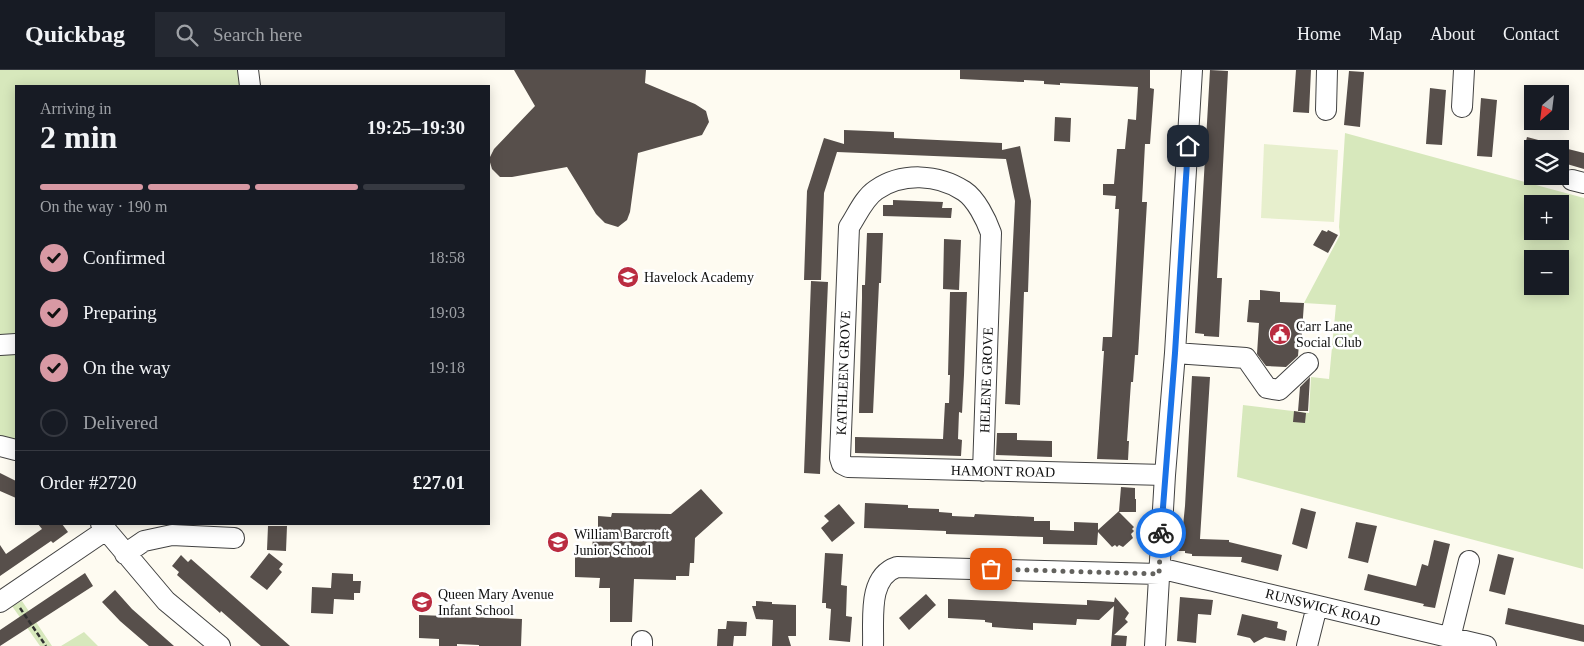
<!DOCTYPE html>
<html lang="en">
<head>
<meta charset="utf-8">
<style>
	body { margin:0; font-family:"Times New Roman",serif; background:#242831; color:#f1f3f6; height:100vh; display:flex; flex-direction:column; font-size:19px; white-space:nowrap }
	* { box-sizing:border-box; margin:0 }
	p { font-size:16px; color:#9ea1a6 }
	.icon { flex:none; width:28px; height:28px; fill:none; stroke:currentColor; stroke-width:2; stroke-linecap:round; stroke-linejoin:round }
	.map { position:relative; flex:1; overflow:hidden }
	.details { position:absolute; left:15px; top:15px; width:475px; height:440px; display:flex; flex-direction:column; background:#171b24; border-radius:0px; box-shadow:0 2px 12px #0003 }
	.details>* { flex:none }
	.needle { width:32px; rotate:208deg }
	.controls { position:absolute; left:1524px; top:15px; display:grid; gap:10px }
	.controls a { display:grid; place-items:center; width:45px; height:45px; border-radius:0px; background:#171b24; box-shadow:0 2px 12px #0003; font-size:25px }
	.pin { position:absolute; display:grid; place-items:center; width:42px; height:42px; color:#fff; margin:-21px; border-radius:10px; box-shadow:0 2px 8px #0006 }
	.courier { position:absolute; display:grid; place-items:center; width:50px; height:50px; margin:-25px; border:4px solid #1a73e8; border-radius:50%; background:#fff; color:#222; box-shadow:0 1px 6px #0007 }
	.headline em { font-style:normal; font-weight:800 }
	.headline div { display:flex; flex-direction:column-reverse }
	.headline { display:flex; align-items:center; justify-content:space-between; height:85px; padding:0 25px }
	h1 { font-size:32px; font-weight:800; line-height:38px }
	.bar { display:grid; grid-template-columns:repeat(4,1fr); gap:8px 5px; align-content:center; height:60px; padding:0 25px }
	.bar i { height:6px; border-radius:4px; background:#363941 }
	.bar .current { background:#d899a4 }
	.bar p { grid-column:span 4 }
	.line { display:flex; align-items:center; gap:12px; padding:0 25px; border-top:1px solid #363941 }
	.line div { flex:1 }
	ol { padding:0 25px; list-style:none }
	li { display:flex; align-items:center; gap:15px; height:55px }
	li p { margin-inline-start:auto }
	li .icon { padding:5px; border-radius:50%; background:#d899a4; color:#111; stroke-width:4 }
	li:last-child { color:#9ea1a6 }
	li i { width:28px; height:28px; border:2px solid #363941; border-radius:50% }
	header { display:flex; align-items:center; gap:30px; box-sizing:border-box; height:70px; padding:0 25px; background:#171b24; border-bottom:1px solid #363941 }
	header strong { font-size:24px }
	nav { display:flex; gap:28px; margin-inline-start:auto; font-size:18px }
	.search { width:350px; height:45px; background:#242831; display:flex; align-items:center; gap:12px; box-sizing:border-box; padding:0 18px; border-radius:0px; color:#9ea1a6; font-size:19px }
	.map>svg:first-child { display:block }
	.green { fill:#d7e8bc; fill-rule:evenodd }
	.pitch { fill:#e7efcd }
	.building { fill:#574f4b }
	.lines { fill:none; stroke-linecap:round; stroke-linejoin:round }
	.minor-casing { stroke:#424242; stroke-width:22 }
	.path { stroke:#313131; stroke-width:2.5; stroke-dasharray:5 2.5; stroke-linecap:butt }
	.minor { stroke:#fff; stroke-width:20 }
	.done { stroke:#63625e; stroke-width:5; stroke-dasharray:0 9 }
	.route { stroke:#1a73e8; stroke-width:6 }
	.labels { text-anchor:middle; stroke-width:5; stroke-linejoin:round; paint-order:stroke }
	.poi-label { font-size:14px; fill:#0f0f0f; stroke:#fff; text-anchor:start }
	.street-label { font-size:14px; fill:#0f0f0f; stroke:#fff }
</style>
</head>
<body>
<header>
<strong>Quickbag</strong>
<div class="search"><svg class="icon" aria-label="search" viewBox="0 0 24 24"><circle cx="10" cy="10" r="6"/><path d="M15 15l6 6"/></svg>Search here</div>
<nav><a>Home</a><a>Map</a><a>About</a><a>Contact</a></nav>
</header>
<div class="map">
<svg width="1584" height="576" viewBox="0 0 1584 576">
	<rect width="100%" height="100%" fill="#fefbf1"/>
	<path class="green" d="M 0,0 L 256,0 L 258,16 L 16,16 L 16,373 L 0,369 Z
		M 1345,63 L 1584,128 L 1583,499 L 1237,407 L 1243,335 L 1309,343 L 1311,307 L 1329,309 L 1336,235 L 1304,233 L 1340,165 L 1339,157 ZM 1532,134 L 1560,134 L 1560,161 L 1532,161 ZM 1532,189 L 1560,189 L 1560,216 L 1532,216 Z
		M 22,531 L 52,576 L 40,576 L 12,536 Z
		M 84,562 L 98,576 L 61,576 Z"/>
	<path class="pitch" d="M 1264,74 L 1338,80 L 1334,152 L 1261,148 Z"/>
	<path class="building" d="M 514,0 L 646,0 L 645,13 L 695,34 L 706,41 L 709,52 L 702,65 L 638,83 L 630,142 L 627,150 L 618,157 L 605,153 L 596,144 L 567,97 L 512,107 L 500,107 L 492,99 L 489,89 L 494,79 L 535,36 Z
		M 960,0 L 1150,0 L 1150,18 L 1154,19 L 1150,74 L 1145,74 L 1142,132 L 1147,132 L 1138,285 L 1135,285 L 1133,312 L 1131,312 L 1127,371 L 1129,371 L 1128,390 L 1097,389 L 1104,281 L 1102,281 L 1103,267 L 1112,267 L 1119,139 L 1115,139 L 1116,126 L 1103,125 L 1103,114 L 1114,114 L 1117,79 L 1125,79 L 1128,49 L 1136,50 L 1138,17 L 1060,13 L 1060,15 L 1044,14 L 1044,11 L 1024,10 L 1024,12 L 960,9 Z
		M 1210,0 L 1228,1 L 1217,208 L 1222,208 L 1219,267 L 1204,266 L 1204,264 L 1195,263 Z
		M 1296,0 L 1311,0 L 1309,43 L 1293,42 Z
		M 1349,1 L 1364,2 L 1360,57 L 1344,55 Z
		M 1430,18 L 1446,20 L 1442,75 L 1426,74 Z
		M 1481,28 L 1497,30 L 1492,87 L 1477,86 Z
		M 1055,47 L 1071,48 L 1070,72 L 1054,71 Z
		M 844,60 L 894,62 L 894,68 L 1002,73 L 1002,80 L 1020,76 L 1031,131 L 1028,222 L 1024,222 L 1020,335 L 1005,334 L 1015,131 L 1006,89 L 837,82 L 824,123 L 821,210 L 804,210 L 807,121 L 824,68 L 844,74 Z
		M 1527,67 L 1557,75 L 1556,79 L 1524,79 Z
		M 1560,77 L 1584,83 L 1584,99 L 1560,92 Z
		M 893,130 L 943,132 L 942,138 L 952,138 L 951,148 L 883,146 L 883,135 L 893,135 Z
		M 1322,160 L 1327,162 L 1328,160 L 1338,165 L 1328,183 L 1313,175 Z
		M 867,163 L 883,163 L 881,213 L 879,213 L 873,343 L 859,343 L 862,228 L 862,215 L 865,215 Z
		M 944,169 L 961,170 L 959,220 L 943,219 Z
		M 811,211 L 828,212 L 820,404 L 804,403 Z
		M 1260,220 L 1280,222 L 1280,232 L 1304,233 L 1301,275 L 1299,274 L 1298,286 L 1286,297 L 1266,296 L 1257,284 L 1259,253 L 1247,252 L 1249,230 L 1260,230 Z
		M 950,222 L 967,222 L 964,305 L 962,343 L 959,342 L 958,369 L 962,370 L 961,386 L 855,383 L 855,367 L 943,369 L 945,333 L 949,333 L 950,305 L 948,305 Z
		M 1192,306 L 1210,307 L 1200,469 L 1229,470 L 1229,472 L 1282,485 L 1278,501 L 1241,492 L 1242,487 L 1192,486 L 1192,484 L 1185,483 L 1185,481 L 1176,481 L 1176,466 L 1182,466 L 1185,436 Z
		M 1310,307 L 1308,341 L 1298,341 L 1300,317 Z
		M 1294,341 L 1306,343 L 1305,353 L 1293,352 Z
		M 997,363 L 1017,363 L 1017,370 L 1052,371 L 1052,387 L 996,385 Z
		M 0,403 L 16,411 L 16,428 L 0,421 Z
		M 1121,417 L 1135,418 L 1135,429 L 1136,429 L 1136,442 L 1119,442 L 1134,457 L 1132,459 L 1134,461 L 1131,464 L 1133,468 L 1123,477 L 1119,475 L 1117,477 L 1115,475 L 1112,477 L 1098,462 L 1097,475 L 1043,474 L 1043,467 L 946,464 L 946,461 L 864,458 L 865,433 L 908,435 L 908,438 L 939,439 L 939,442 L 952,443 L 952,446 L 974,447 L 975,444 L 1034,447 L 1034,451 L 1050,451 L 1050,460 L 1074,461 L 1074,452 L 1098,453 L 1098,460 L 1119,441 Z
		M 701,419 L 723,443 L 695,468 L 694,493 L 690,493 L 689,506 L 676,506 L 676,510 L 634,509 L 632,552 L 610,552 L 610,518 L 599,518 L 600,508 L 575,507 L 575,487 L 592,488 L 593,460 L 598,460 L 598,446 L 611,447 L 612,443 L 671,444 Z
		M 839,434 L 855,453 L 832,472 L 821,458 L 829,451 L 824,446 Z
		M 1301,438 L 1316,442 L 1307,479 L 1292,474 Z
		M 1356,452 L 1377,456 L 1368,493 L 1348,488 Z
		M 38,454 L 62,454 L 68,462 L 53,473 L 51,471 L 0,506 L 0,475 L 6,484 L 42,459 Z
		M 268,456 L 287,456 L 286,481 L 267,480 Z
		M 1434,470 L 1450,474 L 1435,538 L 1423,536 L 1424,534 L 1364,520 L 1368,504 L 1416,516 L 1422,494 L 1428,496 Z
		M 269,483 L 283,494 L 279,499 L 282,502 L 267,520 L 250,507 Z
		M 825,483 L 843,484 L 841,515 L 847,516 L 846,546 L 852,547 L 850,572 L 829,570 L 831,539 L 826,538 L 826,533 L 822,533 Z
		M 1498,484 L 1514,488 L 1505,525 L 1489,521 Z
		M 181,485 L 188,492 L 191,489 L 290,576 L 261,576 L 221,541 L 220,543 L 177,505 L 179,502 L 172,496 Z
		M 85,503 L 93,516 L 0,576 L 0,560 Z
		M 332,503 L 353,504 L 353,511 L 361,511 L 360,523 L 354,523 L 354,530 L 334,529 L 333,544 L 311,543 L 312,517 L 331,518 Z
		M 115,520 L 132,539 L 174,576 L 149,576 L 120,551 L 102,532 Z
		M 926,524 L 936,535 L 909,560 L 899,548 Z
		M 1115,527 L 1129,543 L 1125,549 L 1128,552 L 1114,565 L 1127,566 L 1126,576 L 1111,576 L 1114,536 L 1099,550 L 1077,549 L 1076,555 L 1033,553 L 1033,560 L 992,557 L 992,553 L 985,552 L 985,550 L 948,548 L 948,529 L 1087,535 L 1087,530 L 1114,532 Z
		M 1180,527 L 1213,530 L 1211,545 L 1198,544 L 1196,573 L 1177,571 Z
		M 756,531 L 772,532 L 772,534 L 796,535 L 796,566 L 788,566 L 791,576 L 772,576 L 773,550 L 756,549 L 752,536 L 756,536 Z
		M 1508,538 L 1584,555 L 1584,572 L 1505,554 Z
		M 1242,544 L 1278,552 L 1277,558 L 1287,561 L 1285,571 L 1265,567 L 1254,573 L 1250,568 L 1237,565 Z
		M 419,545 L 522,549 L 521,576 L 479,576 L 479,575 L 457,574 L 457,576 L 439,576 L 439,569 L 419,568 Z
		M 727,551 L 747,552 L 746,566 L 734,566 L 733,576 L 717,576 L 718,559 L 726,559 Z"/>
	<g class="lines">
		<g class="minor-casing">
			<path id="minor" d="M 248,0 L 250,16
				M 1462,37 L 1464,0
				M 1326,40 L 1327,0
				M 1572,110 L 1584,113
				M 0,275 L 16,274
				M 1175,283 L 1246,288 L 1267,318 L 1279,320 L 1308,293
				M 0,376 L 16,380
				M 983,401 L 991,163 C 986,149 976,129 964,121 C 938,104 902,102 876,120 C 864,128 857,145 849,157 L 840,388 L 842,394 L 848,397 L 1165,405
				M 101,454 L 166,531 L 220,576
				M 125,484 L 144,471 L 172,465 L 234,468
				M 1159,498 L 1486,576
				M 0,532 L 106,460
				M 1450,568 L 1469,491
				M 642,571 L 642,576
				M 873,576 C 874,550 867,507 897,497 L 1159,504
				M 1155,576 L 1165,405 L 1175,283 L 1192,0
				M 1307,576 L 1317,536"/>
		</g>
		<path class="path" d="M 20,538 L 46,576"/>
		<use href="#minor" class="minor"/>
	</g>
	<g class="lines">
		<path class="done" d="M 991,499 L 1159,504 L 1161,463"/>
		<path class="route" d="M 1161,463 L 1175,283 L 1188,76"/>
	</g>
	<defs>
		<g id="school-disc" transform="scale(1.125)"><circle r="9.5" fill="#ba2c40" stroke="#fff"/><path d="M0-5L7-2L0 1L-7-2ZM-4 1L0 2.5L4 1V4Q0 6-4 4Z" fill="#fff"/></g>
		<g id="civic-disc" transform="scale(1.125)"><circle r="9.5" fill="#ba2c40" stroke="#fff"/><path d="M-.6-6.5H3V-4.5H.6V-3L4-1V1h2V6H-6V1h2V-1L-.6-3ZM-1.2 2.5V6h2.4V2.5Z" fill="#fff"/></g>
	</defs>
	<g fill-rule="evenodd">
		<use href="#school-disc" x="628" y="207"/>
		<use href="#civic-disc" x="1280" y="264"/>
		<use href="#school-disc" x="558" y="472"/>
		<use href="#school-disc" x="422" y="532"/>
	</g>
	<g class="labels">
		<g class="poi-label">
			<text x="644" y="212">Havelock Academy</text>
			<text x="1296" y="261">Carr Lane<tspan x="1296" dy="16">Social Club</tspan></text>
			<text x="574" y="469">William Barcroft<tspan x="574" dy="16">Junior School</tspan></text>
			<text x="438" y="529">Queen Mary Avenue<tspan x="438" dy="16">Infant School</tspan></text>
		</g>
		<g class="street-label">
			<text transform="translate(843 303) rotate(-88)" y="5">KATHLEEN GROVE</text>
			<text transform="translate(986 310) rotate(-88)" y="5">HELENE GROVE</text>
			<text transform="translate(1003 401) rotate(1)" y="5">HAMONT ROAD</text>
			<text transform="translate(1323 537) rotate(14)" y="5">RUNSWICK ROAD</text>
		</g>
	</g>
</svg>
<div class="controls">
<a><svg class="needle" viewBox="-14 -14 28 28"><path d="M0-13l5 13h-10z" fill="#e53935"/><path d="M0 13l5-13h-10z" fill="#9ea1a6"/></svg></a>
<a><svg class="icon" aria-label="layers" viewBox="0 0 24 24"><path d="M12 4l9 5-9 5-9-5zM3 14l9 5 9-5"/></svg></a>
<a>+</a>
<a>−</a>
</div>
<div class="pin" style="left:991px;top:499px;background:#ea580c"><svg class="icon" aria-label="bag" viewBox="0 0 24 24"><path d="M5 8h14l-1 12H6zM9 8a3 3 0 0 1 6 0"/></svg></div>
<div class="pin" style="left:1188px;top:76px;background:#1f2937"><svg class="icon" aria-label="home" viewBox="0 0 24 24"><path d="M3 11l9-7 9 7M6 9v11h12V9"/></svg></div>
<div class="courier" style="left:1161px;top:463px"><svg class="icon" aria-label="bike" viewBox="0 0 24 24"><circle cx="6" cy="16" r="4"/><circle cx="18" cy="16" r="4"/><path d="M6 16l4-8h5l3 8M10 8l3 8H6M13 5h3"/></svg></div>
<section class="details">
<div class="headline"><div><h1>2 min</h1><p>Arriving in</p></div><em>19:25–19:30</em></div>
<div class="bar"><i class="current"></i><i class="current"></i><i class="current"></i><i></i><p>On the way · 190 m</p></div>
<ol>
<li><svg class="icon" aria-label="check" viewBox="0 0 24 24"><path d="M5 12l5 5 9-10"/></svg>Confirmed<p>18:58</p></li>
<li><svg class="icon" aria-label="check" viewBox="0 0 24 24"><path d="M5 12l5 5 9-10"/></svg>Preparing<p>19:03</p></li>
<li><svg class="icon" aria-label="check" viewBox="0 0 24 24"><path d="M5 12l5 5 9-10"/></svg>On the way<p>19:18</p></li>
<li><i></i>Delivered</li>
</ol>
<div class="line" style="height:65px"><div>Order #2720</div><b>£27.01</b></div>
</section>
</div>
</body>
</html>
